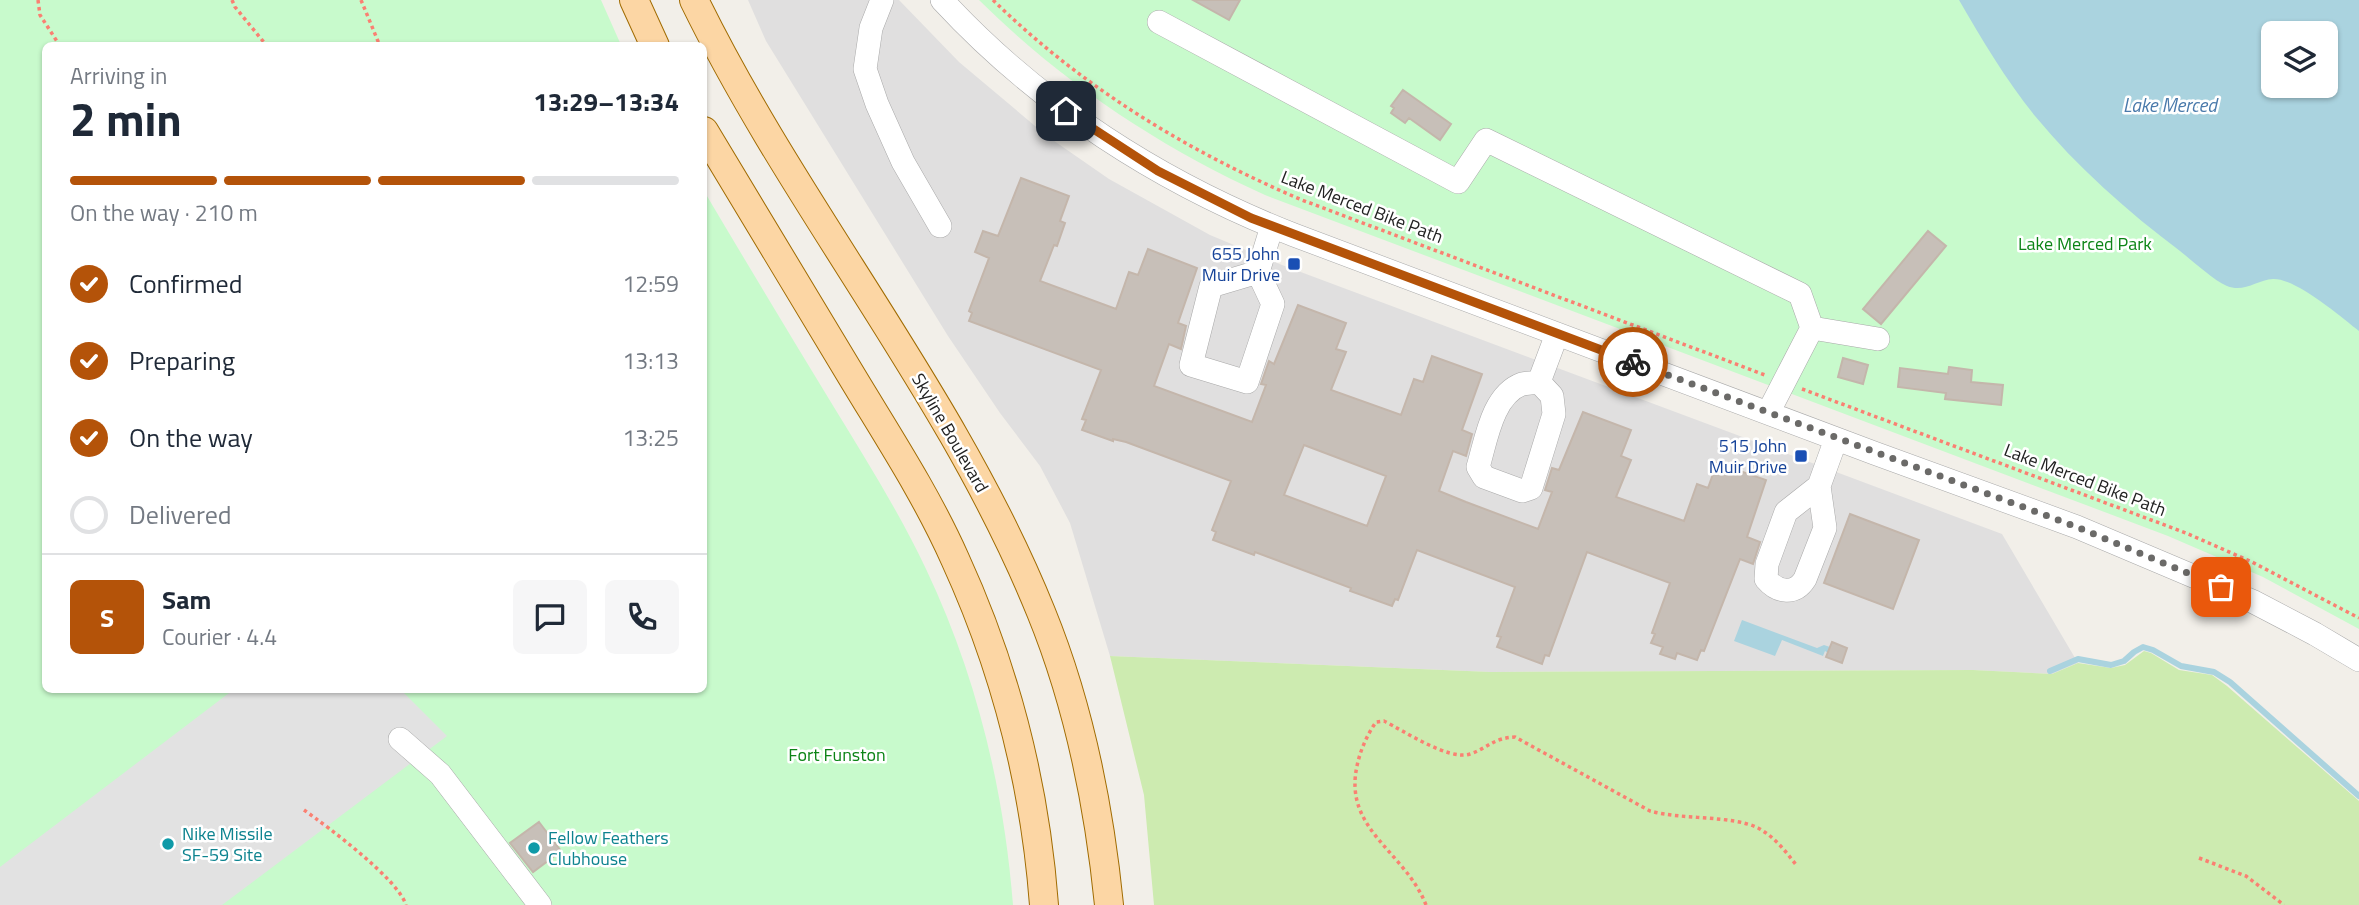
<!DOCTYPE html>
<html lang="en">
<head>
<meta charset="utf-8">
<style>
	body { margin:0; font-family:"Titillium Web",sans-serif; background:#f6f6f7; color:#1f2937; height:100vh; display:flex; flex-direction:column; font-size:26px; white-space:nowrap }
	* { box-sizing:border-box; margin:0 }
	p { font-size:23px; color:#747a83 }
	.icon { flex:none; width:38px; height:38px; fill:none; stroke:currentColor; stroke-width:2; stroke-linecap:round; stroke-linejoin:round }
	.map { position:relative; flex:1; overflow:hidden }
	.details { position:absolute; left:42px; top:42px; width:665px; height:651px; display:flex; flex-direction:column; background:#fff; border-radius:10px; box-shadow:0 2px 5px #0004 }
	.details>* { flex:none }
	.tools { position:absolute; left:2261px; top:21px; display:grid; gap:14px }
	.tools a { display:grid; place-items:center; width:77px; height:77px; border-radius:10px; background:#fff; box-shadow:0 2px 5px #0004; font-size:35px }
	.pin { position:absolute; display:grid; place-items:center; width:60px; height:60px; color:#fff; margin:-30px; border-radius:14px; box-shadow:0 4px 10px #0006 }
	.courier { position:absolute; display:grid; place-items:center; width:70px; height:70px; margin:-35px; border:5px solid #b45309; border-radius:50%; background:#fff; color:#222; box-shadow:0 2px 9px #0007 }
	.summary em { font-style:normal; font-weight:700 }
	.summary div { display:flex; flex-direction:column-reverse }
	.summary { display:flex; align-items:center; justify-content:space-between; height:119px; padding:0 28px }
	h1 { font-size:46px; font-weight:700; line-height:52px }
	.bar { display:grid; grid-template-columns:repeat(4,1fr); gap:10px 7px; align-content:center; height:84px; padding:0 28px }
	.bar i { height:9px; border-radius:5px; background:#e0e1e3 }
	.bar .on { background:#b45309 }
	.bar p { grid-column:span 4 }
	.line { display:flex; align-items:center; gap:18px; padding:0 28px; border-top:2px solid #e0e1e3 }
	.line div { flex:1 }
	.round { display:grid; place-items:center; flex:none; width:74px; height:74px; border-radius:10px; background:#f6f6f7 }
	ol { padding:0 28px; list-style:none }
	li { display:flex; align-items:center; gap:21px; height:77px }
	li p { margin-inline-start:auto }
	li .icon { padding:7px; border-radius:50%; background:#b45309; color:#fff; stroke-width:4 }
	li:last-child { color:#747a83 }
	li i { width:38px; height:38px; border:4px solid #e0e1e3; border-radius:50% }
	.map>svg:first-child { display:block }
	.residential { fill:#e0dfdf }
	.grass { fill:#cdebb0 }
	.park { fill:#c8facc; fill-rule:evenodd }
	.parking { fill:#e2e2e2 }
	.water { fill:#aad3df; fill-rule:evenodd }
	.lines { fill:none; stroke-linecap:round; stroke-linejoin:round }
	.stream { stroke:#aad3df; stroke-width:6 }
	.building { fill:#c7bfb8; stroke:#c4b6ab; stroke-width:2; fill-rule:evenodd }
	.minor-casing { stroke:#a9a9a9; stroke-width:24 }
	.major-casing { stroke:#a06b00; stroke-width:30 }
	.path { stroke:#fa8072; stroke-width:3.5; stroke-dasharray:3.5 3.5; stroke-linecap:butt }
	.minor { stroke:#fff; stroke-width:23 }
	.major { stroke:#fcd6a4; stroke-width:28 }
	.done { stroke:#6b6a68; stroke-width:7; stroke-dasharray:0 12.6 }
	.route { stroke:#b45309; stroke-width:9 }
	.transit-dot { fill:#1a4fb4; stroke:#fff; stroke-width:2.5 }
	.culture-dot { fill:#0f9aa8; stroke:#fff; stroke-width:2.5 }
	.labels { text-anchor:middle; stroke-width:5; stroke-linejoin:round; paint-order:stroke }
	.street-label { font-size:18px; fill:#222; stroke:#fff }
	.park-label { font-size:18px; fill:#0c8416; stroke:#fff }
	.transit-label { font-size:18px; fill:#164399; stroke:#fff; text-anchor:end }
	.culture-label { font-size:18px; fill:#0d838f; stroke:#fff; text-anchor:start }
	.water-label { font-size:19px; font-style:italic; fill:#4a7aab; stroke:#fff }
</style>
</head>
<body>
<div class="map">
<svg width="2359" height="905" viewBox="0 0 2359 905">
	<rect width="100%" height="100%" fill="#f2efe9"/>
	<path class="residential" d="M 748,0 L 899,0 L 959,62 L 1047,136 L 1109,179 L 1210,235 L 1282,265 L 2002,534 L 2078,663 L 2052,674 L 1973,670 L 1491,672 L 1110,656 L 1070,523 L 1040,466 L 1000,413 L 948,336 L 766,41 Z"/>
	<path class="grass" d="M 2144,651 L 2151,653 L 2179,670 L 2212,675 L 2227,686 L 2359,801 L 2359,905 L 1154,905 L 1144,795 L 1110,656 L 1491,672 L 1973,670 L 2052,674 L 2078,663 L 2111,668 L 2125,665 Z"/>
	<path class="park" d="M 0,0 L 601,0 L 621,45 L 46,46 L 46,690 L 704,690 L 704,191 C 746,262 789,333 832,404 C 865,458 899,512 926,569 C 976,674 1004,789 1013,905 L 0,905 Z
		M 979,0 L 2359,0 L 2359,629 L 2263,577 L 2168,536 L 1265,195 C 1158,146 1063,83 979,0 ZM 2273,33 L 2326,33 L 2326,86 L 2273,86 Z"/>
	<path class="parking" d="M 233,690 L 401,690 L 447,736 L 222,905 L 0,905 L 0,867 Z"/>
	<path class="water" d="M 1959,0 L 2359,0 L 2359,331 C 2341,317 2296,278 2273,279 C 2257,280 2244,293 2227,286 C 2213,280 2193,261 2180,251 C 2128,212 2077,167 2035,116 C 2006,80 1982,40 1959,0 ZM 2273,33 L 2326,33 L 2326,86 L 2273,86 Z
		M 1742,620 L 1817,648 L 1824,645 L 1830,647 L 1828,653 L 1825,651 L 1823,656 L 1782,640 L 1775,656 L 1734,641 Z"/>
	<g class="lines">
		<path class="stream" d="M 2050,671 L 2078,659 L 2111,665 L 2124,661 L 2134,652 L 2143,647 L 2153,650 L 2181,666 L 2214,672 L 2230,682 L 2359,796"/>
	</g>
	<path class="building" d="M 1193,0 L 1240,0 L 1229,20 Z
		M 1403,90 L 1451,124 L 1440,140 L 1409,118 L 1405,123 L 1391,113 L 1394,108 L 1391,106 Z
		M 1021,178 L 1069,196 L 1060,221 L 1065,223 L 1057,246 L 1054,245 L 1040,281 L 1116,309 L 1129,272 L 1138,275 L 1148,249 L 1197,268 L 1178,323 L 1186,326 L 1181,349 L 1169,344 L 1154,386 L 1252,422 L 1266,385 L 1261,384 L 1269,361 L 1274,364 L 1298,305 L 1346,323 L 1336,349 L 1346,352 L 1331,390 L 1401,415 L 1414,379 L 1423,382 L 1432,356 L 1482,374 L 1462,430 L 1472,434 L 1466,456 L 1453,451 L 1439,491 L 1466,502 L 1538,529 L 1552,492 L 1545,490 L 1552,468 L 1559,470 L 1583,412 L 1631,430 L 1621,456 L 1631,460 L 1616,497 L 1684,521 L 1697,484 L 1708,488 L 1717,463 L 1766,480 L 1747,537 L 1760,542 L 1753,564 L 1740,559 L 1704,651 L 1701,650 L 1697,660 L 1677,653 L 1675,659 L 1660,654 L 1663,647 L 1651,643 L 1655,634 L 1652,633 L 1670,583 L 1587,552 L 1549,656 L 1545,655 L 1542,664 L 1497,647 L 1501,637 L 1497,636 L 1515,587 L 1417,550 L 1398,600 L 1395,599 L 1392,606 L 1350,591 L 1351,588 L 1255,552 L 1254,555 L 1213,540 L 1216,532 L 1212,530 L 1231,481 L 1126,442 L 1113,439 L 1113,441 L 1082,430 L 1086,420 L 1082,419 L 1101,370 L 969,321 L 972,313 L 969,311 L 989,258 L 975,252 L 983,231 L 998,236 ZM 1304,445 L 1386,476 L 1367,526 L 1284,495 Z
		M 1928,231 L 1946,246 L 1881,324 L 1863,309 Z
		M 1843,358 L 1868,365 L 1863,384 L 1838,377 Z
		M 1949,367 L 1972,370 L 1971,382 L 2003,385 L 2001,405 L 1945,399 L 1946,393 L 1898,387 L 1900,368 L 1948,374 Z
		M 1850,514 L 1919,540 L 1893,609 L 1824,583 Z
		M 1832,642 L 1847,648 L 1842,663 L 1826,657 Z
		M 539,822 L 561,851 L 533,872 L 510,843 Z"/>
	<g class="lines">
		<g class="minor-casing">
			<path id="minor" d="M 882,0 L 871,28 L 865,69 L 877,104 L 903,162 L 940,226
				M 942,0 C 1039,105 1161,183 1294,235 L 1874,453 L 2077,527 L 2252,601 L 2315,634 L 2359,660
				M 1159,22 L 1458,182 L 1486,140 L 1800,294 L 1812,328 L 1768,413
				M 1258,272 L 1273,304 L 1247,382 L 1191,365 L 1211,286 L 1258,272 L 1272,226
				M 1812,328 L 1878,339
				M 1539,382 L 1552,396 L 1554,414 L 1531,488 L 1522,491 L 1484,477 L 1478,467 C 1486,441 1492,395 1522,384 C 1527,383 1534,383 1539,382 Z
				M 1539,382 L 1557,334
				M 1819,486 L 1825,528 L 1805,579 C 1795,595 1778,593 1766,579 L 1767,564 L 1786,512 L 1819,486 L 1836,439
				M 400,739 L 440,774 L 540,905"/>
		</g>
		<g class="major-casing">
			<path id="major" d="M 634,0 L 655,46
				M 694,0 C 797,211 953,394 1041,612 C 1079,705 1099,805 1109,905
				M 704,131 C 754,214 804,297 854,380 C 889,438 927,496 955,559 C 1005,668 1035,785 1044,905"/>
		</g>
		<path class="path" d="M 38,0 L 40,15 L 60,46
			M 232,0 L 235,7 L 267,46
			M 361,0 L 380,46
			M 993,0 C 1083,88 1187,151 1302,200 L 1765,375
			M 1802,389 L 2186,533 L 2252,562 L 2359,618
			M 304,810 C 328,827 398,879 406,905
			M 2199,858 L 2246,876 L 2284,905
			M 1426,905 C 1405,851 1343,830 1357,766 C 1360,751 1367,735 1376,722 L 1384,721 C 1404,731 1449,761 1470,754 C 1488,748 1493,738 1515,737 L 1650,811 C 1682,820 1732,815 1758,828 C 1775,837 1786,852 1797,866"/>
		<use href="#minor" class="minor"/>
		<use href="#major" class="major"/>
	</g>
	<g class="lines">
		<path class="done" d="M 1633,362 L 2077,527 L 2221,587"/>
		<path class="route" d="M 1066,111 L 1158,171 L 1251,218 L 1633,362"/>
	</g>
	<g class="transit-dot">
		<rect x="1287" y="257" width="14" height="14" rx="3.5"/>
		<rect x="1794" y="449" width="14" height="14" rx="3.5"/>
	</g>
	<g class="culture-dot">
		<circle cx="168" cy="844" r="7"/>
		<circle cx="534" cy="848" r="7"/>
	</g>
	<g class="labels">
		<g class="street-label">
			<text transform="translate(1362 207) rotate(21)" y="6">Lake Merced Bike Path</text>
			<text transform="translate(950 433) rotate(60)" y="6">Skyline Boulevard</text>
			<text transform="translate(2085 480) rotate(21)" y="6">Lake Merced Bike Path</text>
		</g>
		<g class="park-label">
			<text x="2085" y="250">Lake Merced Park</text>
			<text x="837" y="761">Fort Funston</text>
		</g>
		<g class="transit-label">
			<text x="1280" y="260">655 John<tspan x="1280" dy="21">Muir Drive</tspan></text>
			<text x="1787" y="452">515 John<tspan x="1787" dy="21">Muir Drive</tspan></text>
		</g>
		<g class="culture-label">
			<text x="182" y="840">Nike Missile<tspan x="182" dy="21">SF-59 Site</tspan></text>
			<text x="548" y="844">Fellow Feathers<tspan x="548" dy="21">Clubhouse</tspan></text>
		</g>
		<g class="water-label">
			<text x="2170" y="112">Lake Merced</text>
		</g>
	</g>
</svg>
<div class="tools">
<a><svg class="icon" aria-label="layers" viewBox="0 0 24 24"><path d="M12 4l9 5-9 5-9-5zM3 14l9 5 9-5"/></svg></a>
</div>
<div class="pin" style="left:2221px;top:587px;background:#ea580c"><svg class="icon" aria-label="bag" viewBox="0 0 24 24"><path d="M5 8h14l-1 12H6zM9 8a3 3 0 0 1 6 0"/></svg></div>
<div class="pin" style="left:1066px;top:111px;background:#1f2937"><svg class="icon" aria-label="home" viewBox="0 0 24 24"><path d="M3 11l9-7 9 7M6 9v11h12V9"/></svg></div>
<div class="courier" style="left:1633px;top:362px"><svg class="icon" aria-label="bike" viewBox="0 0 24 24"><circle cx="6" cy="16" r="4"/><circle cx="18" cy="16" r="4"/><path d="M6 16l4-8h5l3 8M10 8l3 8H6M13 5h3"/></svg></div>
<section class="details">
<div class="summary"><div><h1>2 min</h1><p>Arriving in</p></div><em>13:29–13:34</em></div>
<div class="bar"><i class="on"></i><i class="on"></i><i class="on"></i><i></i><p>On the way · 210 m</p></div>
<ol>
<li><svg class="icon" aria-label="check" viewBox="0 0 24 24"><path d="M5 12l5 5 9-10"/></svg>Confirmed<p>12:59</p></li>
<li><svg class="icon" aria-label="check" viewBox="0 0 24 24"><path d="M5 12l5 5 9-10"/></svg>Preparing<p>13:13</p></li>
<li><svg class="icon" aria-label="check" viewBox="0 0 24 24"><path d="M5 12l5 5 9-10"/></svg>On the way<p>13:25</p></li>
<li><i></i>Delivered</li>
</ol>
<div class="line" style="height:126px"><b class="round" style="background:#b45309;color:#fff">S</b><div><b>Sam</b><p>Courier · 4.4</p></div><a class="round"><svg class="icon" aria-label="chat" viewBox="0 0 24 24"><path d="M4 5h16v11H9l-5 4z"/></svg></a><a class="round"><svg class="icon" aria-label="phone" viewBox="0 0 24 24"><path d="M5 4h4l2 5-3 2q2 4 5 5l2-3 5 2v4C11 20 4 13 5 4z"/></svg></a></div>
</section>
</div>
</body>
</html>
